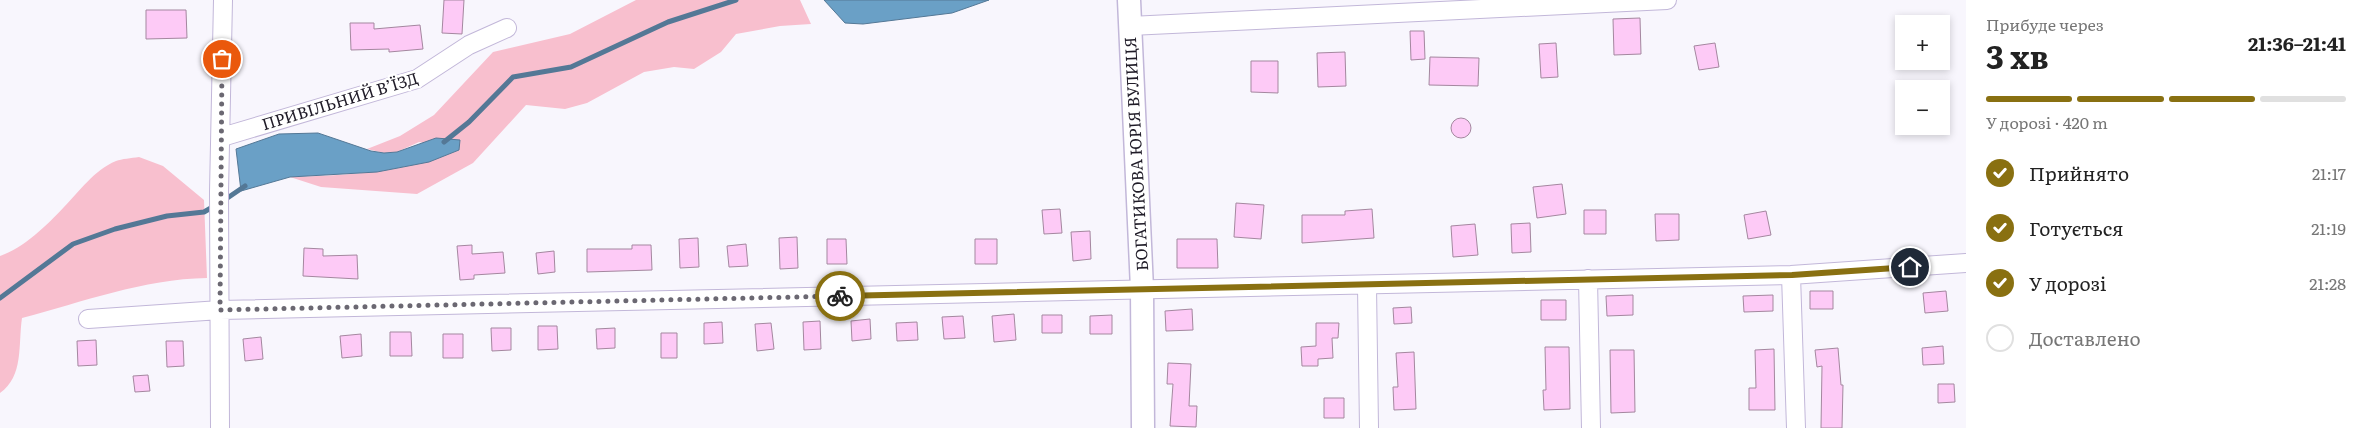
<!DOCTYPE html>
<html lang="uk">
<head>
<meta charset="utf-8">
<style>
	body { margin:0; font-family:Literata,serif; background:#f2f2f2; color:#222; height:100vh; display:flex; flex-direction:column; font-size:19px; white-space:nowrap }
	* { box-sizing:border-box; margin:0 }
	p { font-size:16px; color:#767676 }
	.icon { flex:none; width:28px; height:28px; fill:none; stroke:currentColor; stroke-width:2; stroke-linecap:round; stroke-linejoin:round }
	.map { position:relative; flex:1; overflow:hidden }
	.side { display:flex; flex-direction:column; background:#fff; width:400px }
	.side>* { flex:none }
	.fabs { position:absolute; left:1895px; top:15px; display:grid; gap:10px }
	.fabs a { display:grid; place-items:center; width:55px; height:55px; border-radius:0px; background:#fff; box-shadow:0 2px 8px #0003; font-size:25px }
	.pin { position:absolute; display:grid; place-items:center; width:42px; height:42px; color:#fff; margin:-21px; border:2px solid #fff; border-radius:50%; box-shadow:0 1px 5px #0007 }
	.courier { position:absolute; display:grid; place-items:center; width:50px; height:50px; margin:-25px; border:4px solid #897011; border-radius:50%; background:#fff; color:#222; box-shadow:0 1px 6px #0007 }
	.headline em { font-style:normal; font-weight:700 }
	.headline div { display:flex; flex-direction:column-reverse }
	.headline { display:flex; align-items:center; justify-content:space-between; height:85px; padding:0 20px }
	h1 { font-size:32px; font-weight:700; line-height:38px }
	.bar { display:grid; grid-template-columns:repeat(4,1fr); gap:8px 5px; align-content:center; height:60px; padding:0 20px }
	.bar i { height:6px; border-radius:4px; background:#e0e0e0 }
	.bar .on { background:#897011 }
	.bar p { grid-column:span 4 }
	ol { padding:0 20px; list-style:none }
	li { display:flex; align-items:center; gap:15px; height:55px }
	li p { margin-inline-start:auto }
	li .icon { padding:5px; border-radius:50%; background:#897011; color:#fff; stroke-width:4 }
	li:last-child { color:#767676 }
	li i { width:28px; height:28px; border:2px solid #e0e0e0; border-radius:50% }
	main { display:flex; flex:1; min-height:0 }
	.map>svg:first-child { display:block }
	.green { fill:#f8bfce }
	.water { fill:#6aa0c6; stroke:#547896 }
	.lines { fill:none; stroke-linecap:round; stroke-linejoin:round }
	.stream { stroke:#547896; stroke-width:5 }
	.building { fill:#fdcaf6; stroke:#a4879f }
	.minor-casing { stroke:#c2b7d9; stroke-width:20 }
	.tertiary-casing { stroke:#c2b7d9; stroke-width:25 }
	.minor { stroke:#fff; stroke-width:18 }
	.tertiary { stroke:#fff; stroke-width:22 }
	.done { stroke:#6b6872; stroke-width:5; stroke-dasharray:0 9 }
	.route { stroke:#897011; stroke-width:6 }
	.labels { text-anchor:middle; stroke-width:4.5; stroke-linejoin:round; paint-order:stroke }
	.street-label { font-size:16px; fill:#1f1b27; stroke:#fff }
</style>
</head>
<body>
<main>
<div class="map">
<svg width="1966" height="428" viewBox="0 0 1966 428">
	<rect width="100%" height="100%" fill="#f8f6fd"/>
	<path class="green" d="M 636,0 L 800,0 L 811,24 L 780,26 L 736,34 L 721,52 L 694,69 L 674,67 L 644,72 L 587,103 L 565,109 L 526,105 L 473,163 L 417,194 L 321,187 L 290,177 C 348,175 406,173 459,150 L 419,142 L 397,152 L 384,153 L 367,149 L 400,136 L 434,115 L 493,52 L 570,34 Z
		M 139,157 L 163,166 L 204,200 L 207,278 C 143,279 83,302 22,318 C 18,345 24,376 0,393 L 0,256 C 24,248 47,225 64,207 C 80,191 94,170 116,161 C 122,159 131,158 139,157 Z"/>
	<path class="water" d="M 824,0 L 989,0 L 952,13 L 863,24 L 845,23 Z
		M 318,133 L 371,151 L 384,153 L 397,152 L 436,138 L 460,140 L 459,150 L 429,162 L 377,172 L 290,177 L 241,191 L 236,149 L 279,134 Z"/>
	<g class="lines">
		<path class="stream" d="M 444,142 L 469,122 L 513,77 L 571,67 L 668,22 L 736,0
			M 223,201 L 245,186
			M 0,298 L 73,244 L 115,229 L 167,216 L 204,212 L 216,205"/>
	</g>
	<path class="building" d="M 444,0 L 464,0 L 462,34 L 442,33 Z
		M 146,10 L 186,10 L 187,38 L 146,39 Z
		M 1640,18 L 1641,54 L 1614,55 L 1613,19 Z
		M 350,23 L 374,23 L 374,29 L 420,25 L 423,49 L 389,52 L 389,49 L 351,50 Z
		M 1410,31 L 1424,31 L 1425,59 L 1411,60 Z
		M 1556,43 L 1558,77 L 1541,78 L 1539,44 Z
		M 1715,43 L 1719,67 L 1699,70 L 1694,46 Z
		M 1345,52 L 1346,86 L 1318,87 L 1317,53 Z
		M 1430,57 L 1479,58 L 1478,86 L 1429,85 Z
		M 1251,61 L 1278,61 L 1278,93 L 1251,92 Z
		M1451 128a10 10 0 1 1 20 0a10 10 0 1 1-20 0Z
		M 1562,184 L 1566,214 L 1537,218 L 1533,187 Z
		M 1236,203 L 1264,205 L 1261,239 L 1234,237 Z
		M 1060,209 L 1062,233 L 1044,234 L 1042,210 Z
		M 1372,209 L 1374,238 L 1302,243 L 1302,215 L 1345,215 L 1345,211 Z
		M 1584,210 L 1606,210 L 1606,234 L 1584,234 Z
		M 1766,211 L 1771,235 L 1748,239 L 1744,215 Z
		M 1655,214 L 1679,214 L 1679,240 L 1656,241 Z
		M 1530,223 L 1531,252 L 1512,253 L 1511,224 Z
		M 1475,224 L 1478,255 L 1453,257 L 1451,226 Z
		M 1090,231 L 1091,259 L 1073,261 L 1071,232 Z
		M 797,237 L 798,268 L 780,269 L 779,238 Z
		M 698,238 L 699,267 L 680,268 L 679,239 Z
		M 827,239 L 846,239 L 847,264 L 827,264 Z
		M 975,239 L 997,239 L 997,264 L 975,264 Z
		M 1177,239 L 1217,239 L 1218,268 L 1177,268 Z
		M 746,244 L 748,266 L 729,267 L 727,246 Z
		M 472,245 L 472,254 L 503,252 L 505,273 L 474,275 L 474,279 L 460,280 L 457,246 Z
		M 632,245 L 651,245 L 652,270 L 587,272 L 587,249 L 632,249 Z
		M 304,248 L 323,249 L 323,256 L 357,255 L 358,279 L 303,276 Z
		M 554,251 L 555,272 L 538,274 L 536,253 Z
		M 1810,291 L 1833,291 L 1833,309 L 1810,309 Z
		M 1946,291 L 1948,311 L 1925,313 L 1923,293 Z
		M 1633,295 L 1633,315 L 1607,316 L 1606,296 Z
		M 1773,295 L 1773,311 L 1744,312 L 1743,296 Z
		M 1541,300 L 1566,300 L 1566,320 L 1541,320 Z
		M 1411,307 L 1412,323 L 1394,324 L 1393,308 Z
		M 1192,309 L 1193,330 L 1166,331 L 1165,311 Z
		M 1014,314 L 1016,340 L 994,342 L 992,316 Z
		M 1042,315 L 1062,315 L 1062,333 L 1042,333 Z
		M 1112,315 L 1112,334 L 1090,334 L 1090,316 Z
		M 963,316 L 965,338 L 944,339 L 942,317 Z
		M 870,319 L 871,339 L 852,341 L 851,321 Z
		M 820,321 L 821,349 L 804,350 L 803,322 Z
		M 722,322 L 723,343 L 704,344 L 704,323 Z
		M 917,322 L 918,340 L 897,341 L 896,323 Z
		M 771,323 L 774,349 L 757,351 L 755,324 Z
		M 1316,323 L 1339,323 L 1338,338 L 1332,338 L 1333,358 L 1318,359 L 1318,366 L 1302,366 L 1301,347 L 1316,346 Z
		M 538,326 L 557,326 L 558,349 L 538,350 Z
		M 491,328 L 511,328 L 511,350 L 492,351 Z
		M 615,328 L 615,348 L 597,349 L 596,329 Z
		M 390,332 L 411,332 L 412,356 L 390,356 Z
		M 661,333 L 677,333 L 677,358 L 661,358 Z
		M 361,334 L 362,356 L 342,358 L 340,336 Z
		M 443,334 L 463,334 L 463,358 L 443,358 Z
		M 261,337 L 263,359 L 245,361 L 243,339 Z
		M 96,340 L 97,365 L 78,366 L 77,341 Z
		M 166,341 L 183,341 L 184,366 L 167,367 Z
		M 1943,346 L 1944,364 L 1923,365 L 1922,348 Z
		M 1545,347 L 1569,347 L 1570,409 L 1544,410 L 1543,390 L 1546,390 Z
		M 1838,348 L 1841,385 L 1843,385 L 1842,428 L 1821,428 L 1822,366 L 1817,367 L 1815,350 Z
		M 1774,349 L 1775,410 L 1749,410 L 1749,388 L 1756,388 L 1755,350 Z
		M 1610,350 L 1634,350 L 1635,412 L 1611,413 Z
		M 1414,352 L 1416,409 L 1394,410 L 1393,387 L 1398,387 L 1396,353 Z
		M 1168,363 L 1191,364 L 1189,406 L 1197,406 L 1196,427 L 1170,426 L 1173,384 L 1167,384 Z
		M 148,375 L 150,391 L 135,392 L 133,376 Z
		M 1938,384 L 1954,384 L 1955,402 L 1938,403 Z
		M 1324,398 L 1344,398 L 1344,418 L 1324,418 Z"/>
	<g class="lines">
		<g class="minor-casing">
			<path id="minor" d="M 1130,26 L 1667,0
				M 222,137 L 417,79 L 469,45 L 507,28
				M 1791,275 L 1796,428
				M 1588,279 L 1591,428
				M 1367,286 L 1369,428
				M 88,319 L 220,310 L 1791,275 L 1966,263
				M 220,428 L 219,192 L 223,0"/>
		</g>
		<g class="tertiary-casing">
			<path id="tertiary" d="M 1129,0 L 1142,289 L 1143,428"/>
		</g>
		<use href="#minor" class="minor"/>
		<use href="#tertiary" class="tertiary"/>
	</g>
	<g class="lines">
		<path class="done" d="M 222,59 L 220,310 L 840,296"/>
		<path class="route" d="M 840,296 L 1792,275 L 1910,267"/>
	</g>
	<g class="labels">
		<g class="street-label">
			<text transform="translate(340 101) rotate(-17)" y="6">ПРИВІЛЬНИЙ В’ЇЗД</text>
			<text transform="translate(1136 154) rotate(-93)" y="6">БОГАТИКОВА ЮРІЯ ВУЛИЦЯ</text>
		</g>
	</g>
</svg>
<div class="fabs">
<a>+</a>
<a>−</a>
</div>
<div class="pin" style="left:222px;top:59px;background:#ea580c"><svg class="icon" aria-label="bag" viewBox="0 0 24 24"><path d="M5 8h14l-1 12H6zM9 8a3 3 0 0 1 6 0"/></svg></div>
<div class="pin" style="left:1910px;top:267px;background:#1f2937"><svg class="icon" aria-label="home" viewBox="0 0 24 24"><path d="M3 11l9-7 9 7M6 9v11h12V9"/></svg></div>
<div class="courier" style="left:840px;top:296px"><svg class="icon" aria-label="bike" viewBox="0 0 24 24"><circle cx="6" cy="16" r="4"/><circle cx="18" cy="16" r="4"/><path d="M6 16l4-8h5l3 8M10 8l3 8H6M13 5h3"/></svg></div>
</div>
<section class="side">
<div class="headline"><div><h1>3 хв</h1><p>Прибуде через</p></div><em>21:36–21:41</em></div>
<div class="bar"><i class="on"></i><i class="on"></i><i class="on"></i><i></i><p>У дорозі · 420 m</p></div>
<ol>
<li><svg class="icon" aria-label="check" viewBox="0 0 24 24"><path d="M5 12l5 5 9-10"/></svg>Прийнято<p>21:17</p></li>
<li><svg class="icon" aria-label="check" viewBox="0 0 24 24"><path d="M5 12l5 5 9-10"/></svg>Готується<p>21:19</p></li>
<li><svg class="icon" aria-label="check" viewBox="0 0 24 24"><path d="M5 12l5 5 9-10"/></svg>У дорозі<p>21:28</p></li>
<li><i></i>Доставлено</li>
</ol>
</section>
</main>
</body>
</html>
